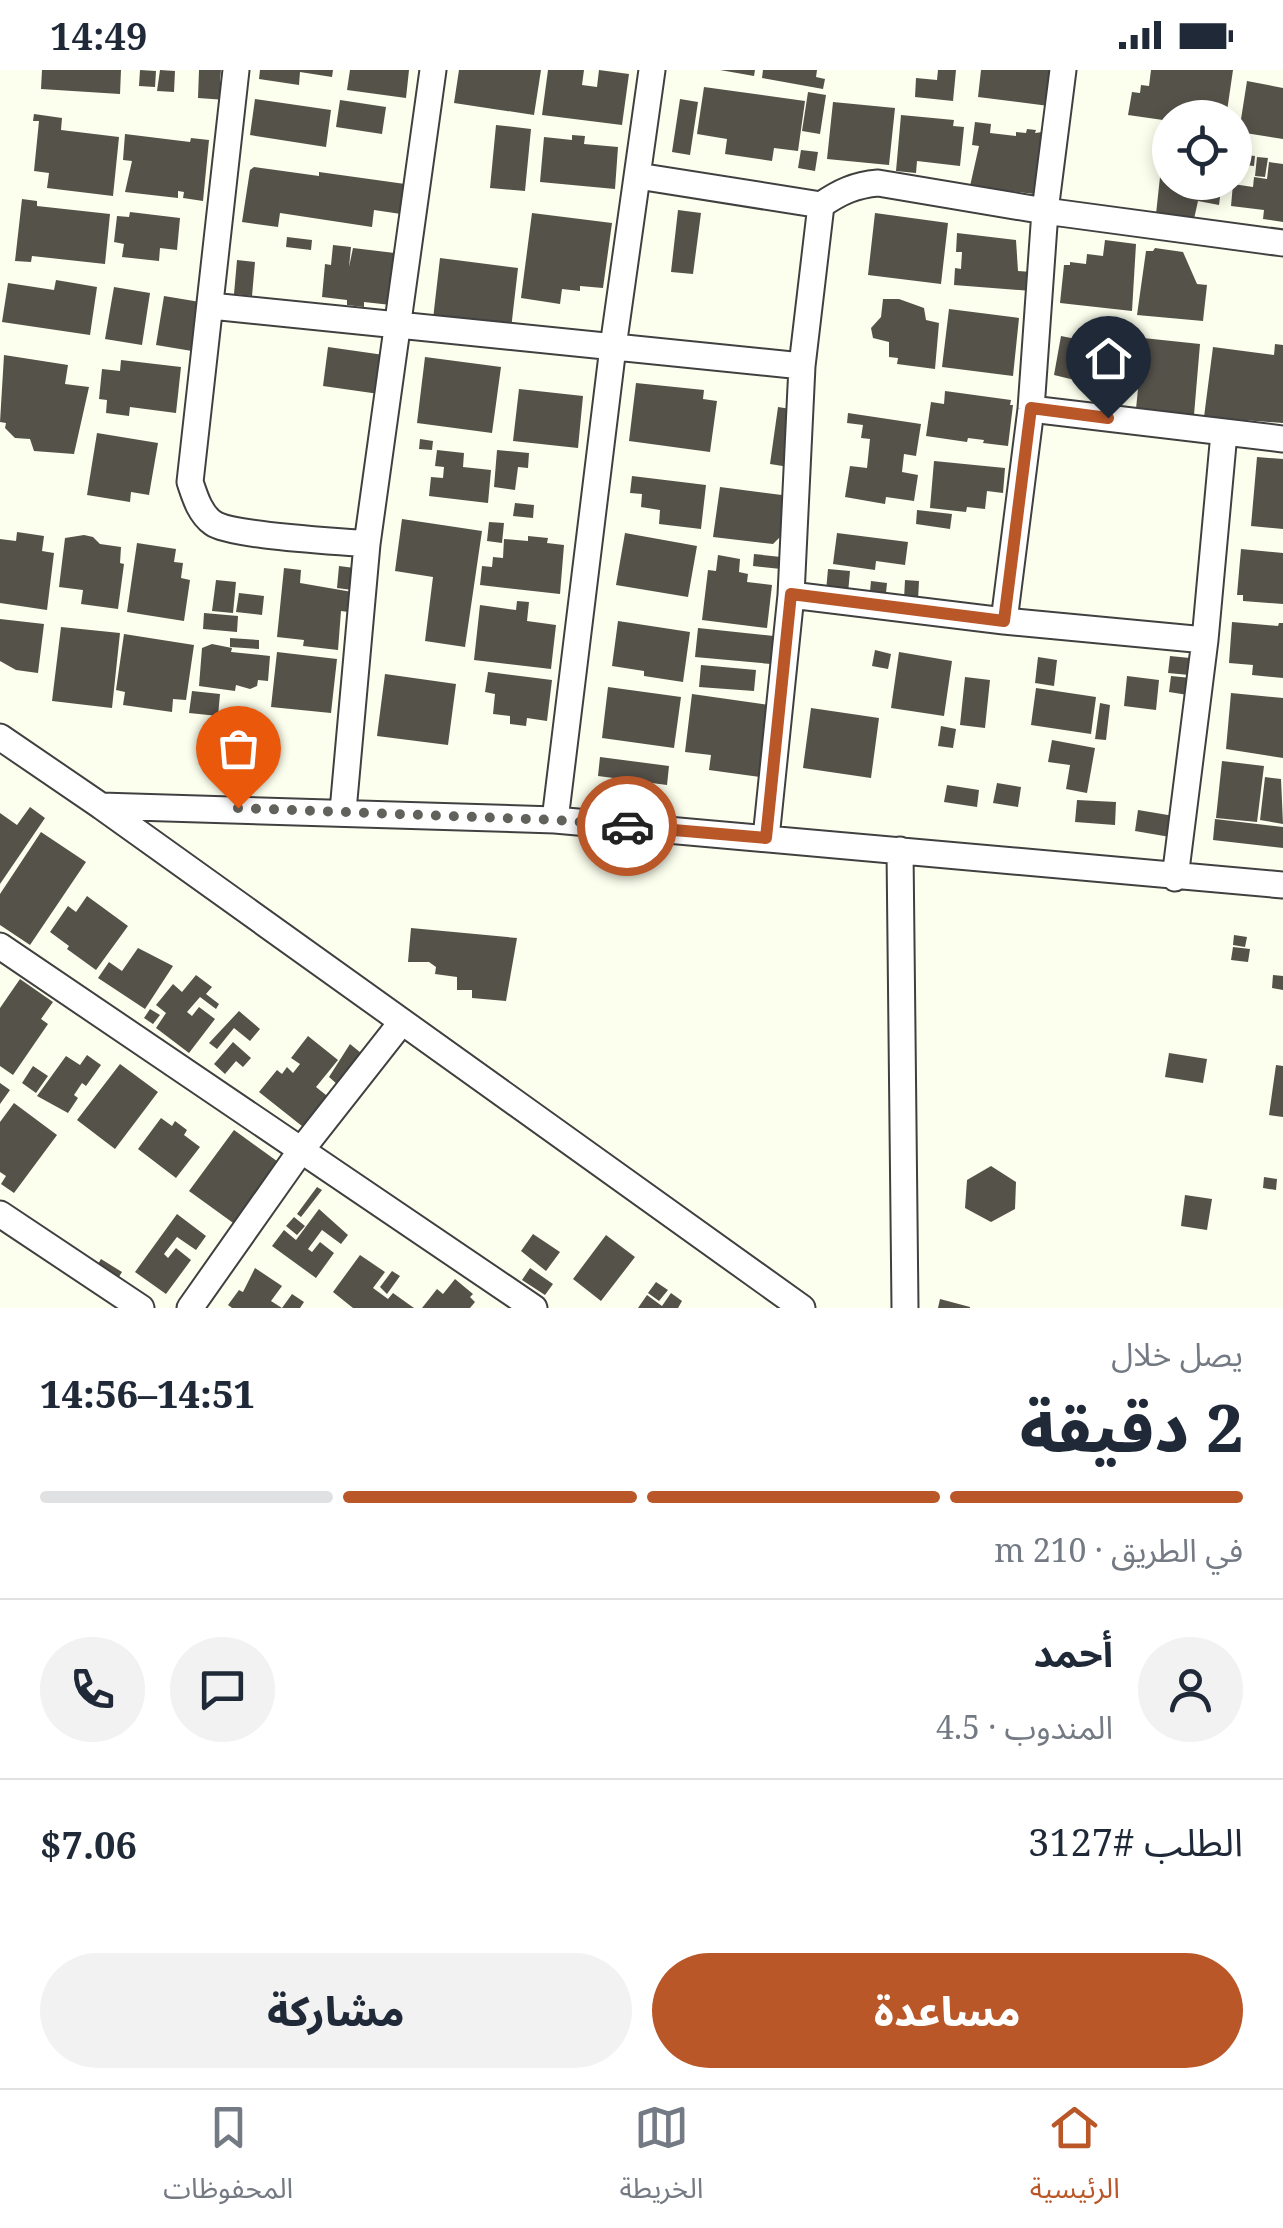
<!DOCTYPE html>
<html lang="ar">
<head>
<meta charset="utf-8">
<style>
	body { margin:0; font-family:"Noto Serif","Noto Sans Arabic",serif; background:#f2f2f3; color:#1f2937; direction:rtl; height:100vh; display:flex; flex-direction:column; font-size:38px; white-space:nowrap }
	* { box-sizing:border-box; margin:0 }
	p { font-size:32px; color:#747a83 }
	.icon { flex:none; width:55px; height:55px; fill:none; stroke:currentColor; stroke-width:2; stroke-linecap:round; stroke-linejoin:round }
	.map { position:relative; height:1238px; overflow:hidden; direction:ltr }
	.sheet { display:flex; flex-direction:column; background:#fff; flex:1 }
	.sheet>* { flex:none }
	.fabs { position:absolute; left:1152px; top:30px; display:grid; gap:20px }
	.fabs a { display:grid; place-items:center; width:100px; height:100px; border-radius:50%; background:#fff; box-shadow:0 5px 15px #0003; font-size:50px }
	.pin { position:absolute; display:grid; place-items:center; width:85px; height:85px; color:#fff; margin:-102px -42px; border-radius:50% 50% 50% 0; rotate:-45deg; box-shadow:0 0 10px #0007 }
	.pin .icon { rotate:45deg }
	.courier { position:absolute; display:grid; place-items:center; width:100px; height:100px; margin:-50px; border:8px solid #ba5728; border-radius:50%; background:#fff; color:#222; box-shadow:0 2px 12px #0007 }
	.summary em { font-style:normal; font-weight:800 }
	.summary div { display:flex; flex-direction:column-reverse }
	.summary { display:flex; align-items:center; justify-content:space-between; height:170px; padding:0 40px }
	h1 { font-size:65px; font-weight:800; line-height:75px }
	.bar { display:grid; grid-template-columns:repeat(4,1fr); gap:15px 10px; align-content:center; height:120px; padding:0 40px }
	.bar i { height:12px; border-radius:8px; background:#e0e1e3 }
	.bar .selected { background:#ba5728 }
	.bar p { grid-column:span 4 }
	.line { display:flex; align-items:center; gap:25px; padding:0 40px; border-top:2px solid #e0e1e3 }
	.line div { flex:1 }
	.round { display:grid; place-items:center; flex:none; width:105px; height:105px; border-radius:52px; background:#f2f2f3 }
	.action { display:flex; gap:20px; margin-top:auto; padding:20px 40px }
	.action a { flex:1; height:115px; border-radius:60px; background:#ba5728; color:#fff; font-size:40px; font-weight:800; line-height:115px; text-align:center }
	.action a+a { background:#f2f2f3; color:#1f2937 }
	.status { display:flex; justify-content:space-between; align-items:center; height:70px; padding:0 50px; background:#fff; direction:ltr }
	.status svg { height:28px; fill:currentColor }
	.menu { display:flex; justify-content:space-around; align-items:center; height:140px; border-top:2px solid #e0e1e3; background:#fff; font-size:28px; color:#747a83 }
	.menu a { display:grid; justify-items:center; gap:5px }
	.menu .selected { color:#ba5728 }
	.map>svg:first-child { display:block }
	.building { fill:#55524a }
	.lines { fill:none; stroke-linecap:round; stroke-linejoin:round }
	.street-casing { stroke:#404040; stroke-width:29 }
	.street { stroke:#fff; stroke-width:25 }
	.done { stroke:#61625b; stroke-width:10; stroke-dasharray:0 18 }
	.route { stroke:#ba5728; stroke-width:12 }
</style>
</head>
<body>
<div class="status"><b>14:49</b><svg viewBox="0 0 49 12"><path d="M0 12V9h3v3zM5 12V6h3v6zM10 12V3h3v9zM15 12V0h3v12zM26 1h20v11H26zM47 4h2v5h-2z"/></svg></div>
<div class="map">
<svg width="1283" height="1238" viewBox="0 0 1283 1238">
	<rect width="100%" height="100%" fill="#fcffed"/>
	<path class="building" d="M 42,0 L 121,0 L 120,24 L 41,19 Z
		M 140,0 L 156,1 L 155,17 L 139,16 Z
		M 160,0 L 175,1 L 174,22 L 157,21 Z
		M 199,0 L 221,0 L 220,12 L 227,12 L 226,30 L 198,28 Z
		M 260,0 L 333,0 L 332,7 L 300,2 L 299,15 L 259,9 Z
		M 350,0 L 409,0 L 406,28 L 347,20 Z
		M 459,0 L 541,0 L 534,45 L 454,33 Z
		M 548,0 L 584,0 L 582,15 L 597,17 L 599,0 L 629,4 L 622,55 L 542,45 Z
		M 720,0 L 755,0 L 754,6 Z
		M 763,0 L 817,0 L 816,7 L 825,9 L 823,19 L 762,8 Z
		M 938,0 L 956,0 L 953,31 L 915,27 L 916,8 L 937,10 Z
		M 981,0 L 1054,0 L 1049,36 L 978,27 Z
		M 1151,0 L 1233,0 L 1226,48 L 1170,48 L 1170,51 L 1128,45 L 1132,22 L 1140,23 L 1141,15 L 1149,16 Z
		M 1247,11 L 1283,18 L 1283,69 L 1239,62 Z
		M 704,17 L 805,31 L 798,81 L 774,78 L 772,91 L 725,84 L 727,69 L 697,64 Z
		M 808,22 L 826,25 L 820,64 L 802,61 Z
		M 255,29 L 331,40 L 326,77 L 250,65 Z
		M 680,29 L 698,32 L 690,85 L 672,82 Z
		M 340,30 L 386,37 L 382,64 L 336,57 Z
		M 833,32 L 895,38 L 889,95 L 827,89 Z
		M 34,44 L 62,48 L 61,60 L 119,67 L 113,126 L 47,118 L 49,103 L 34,101 L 39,51 L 33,51 Z
		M 901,45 L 954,50 L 953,56 L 964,57 L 960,96 L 917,91 L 916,103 L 896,101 Z
		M 975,52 L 991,54 L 990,63 L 1016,66 L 1016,62 L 1026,63 L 1027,59 L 1036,60 L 1035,63 L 1050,61 L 1042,125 L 970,116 L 979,76 L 972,75 Z
		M 496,55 L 531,59 L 525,121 L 490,118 Z
		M 125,64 L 190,72 L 191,68 L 209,70 L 203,131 L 183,128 L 184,122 L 178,121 L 178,128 L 125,122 L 132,91 L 123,90 Z
		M 572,65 L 585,66 L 584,74 L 618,77 L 615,119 L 540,112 L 544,67 L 572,70 Z
		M 1164,70 L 1170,71 L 1170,112 L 1222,112 L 1219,135 L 1198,131 L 1194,149 L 1156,144 Z
		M 801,80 L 818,82 L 815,101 L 798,98 Z
		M 1237,84 L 1255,86 L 1254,96 L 1236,94 Z
		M 1257,87 L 1268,88 L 1265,107 L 1255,106 Z
		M 1269,92 L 1283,94 L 1283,152 L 1263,149 L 1264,140 L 1231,136 L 1233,114 L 1253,117 L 1254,107 L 1267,109 Z
		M 254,97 L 319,106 L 319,102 L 405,114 L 401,144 L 374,140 L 372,157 L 280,143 L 278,157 L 242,152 L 250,100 Z
		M 22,129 L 37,131 L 37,136 L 110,144 L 105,194 L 32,186 L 31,192 L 15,191 Z
		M 678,140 L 701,143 L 693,204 L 671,202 Z
		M 130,142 L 180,148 L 177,180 L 160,178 L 159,191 L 122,187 L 124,174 L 114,172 L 117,146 L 129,147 Z
		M 532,143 L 612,153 L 603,218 L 580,216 L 580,221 L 562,219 L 560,234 L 521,228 Z
		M 875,143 L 948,153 L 941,214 L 868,205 Z
		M 957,163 L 1016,170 L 1018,201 L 1032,202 L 1031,221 L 954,215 L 955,198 L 961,199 L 962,182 L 956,182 Z
		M 287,167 L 312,170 L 311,180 L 286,177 Z
		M 1105,170 L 1136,174 L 1132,241 L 1060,233 L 1064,195 L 1070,195 L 1070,192 L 1086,194 L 1087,184 L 1103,186 Z
		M 333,175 L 351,177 L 349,197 L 353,178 L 403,184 L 391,235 L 364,232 L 364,237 L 347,235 L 347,230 L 322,227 L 325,194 L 331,195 Z
		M 1155,178 L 1183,182 L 1197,214 L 1207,215 L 1203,251 L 1137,245 L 1146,181 L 1153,181 Z
		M 440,188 L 518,198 L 511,259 L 433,249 Z
		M 237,190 L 255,192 L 252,226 L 234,224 Z
		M 56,210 L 97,217 L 90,265 L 2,252 L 8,213 L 54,220 Z
		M 114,217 L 150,223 L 142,275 L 105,269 Z
		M 164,226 L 200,232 L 192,281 L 156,275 Z
		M 883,229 L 899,229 L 924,238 L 926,250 L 939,253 L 935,299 L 897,294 L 898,288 L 889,287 L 889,272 L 873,268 L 871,258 L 881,247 Z
		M 949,239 L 1019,248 L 1013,306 L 942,297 Z
		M 1089,257 L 1131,270 L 1125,308 L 1089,302 L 1087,313 L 1054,305 L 1061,266 L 1076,269 L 1078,261 L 1088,262 Z
		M 1143,268 L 1200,274 L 1194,345 L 1136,339 Z
		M 1275,274 L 1283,275 L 1283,353 L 1204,347 L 1213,277 L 1274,285 Z
		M 328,277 L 384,285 L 379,324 L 323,316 Z
		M 4,285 L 68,295 L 65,314 L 89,317 L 74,384 L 34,381 L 30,369 L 15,368 L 5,358 L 6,353 L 0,352 Z
		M 425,287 L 501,297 L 492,363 L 417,353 Z
		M 121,290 L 181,297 L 176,343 L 130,337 L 129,346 L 106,343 L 107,330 L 99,329 L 102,299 L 120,301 Z
		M 636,313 L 704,320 L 703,329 L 717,331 L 710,382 L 629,371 Z
		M 519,319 L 583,326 L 578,378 L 513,371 Z
		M 945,321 L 1011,330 L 1010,335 L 1013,335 L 1008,376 L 983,373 L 984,370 L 968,368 L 967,372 L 926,366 L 931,332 L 944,334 Z
		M 778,337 L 797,340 L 789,397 L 770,394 Z
		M 848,343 L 921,354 L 916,386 L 904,384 L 902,402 L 918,405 L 914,431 L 886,427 L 885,434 L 845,427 L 850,396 L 867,398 L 870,369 L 861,368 L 863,355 L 847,353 Z
		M 97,363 L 158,373 L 149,425 L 131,422 L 130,432 L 87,425 Z
		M 420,369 L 433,371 L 432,380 L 419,379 Z
		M 437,380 L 464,383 L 463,397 L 491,400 L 488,433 L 429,426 L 431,407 L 443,408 L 444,397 L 435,396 Z
		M 497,380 L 529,383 L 528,398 L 518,397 L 515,420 L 494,417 Z
		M 1257,387 L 1283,389 L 1283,459 L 1251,456 Z
		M 934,391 L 1005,398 L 1003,423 L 987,421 L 985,439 L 967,437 L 966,442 L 930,438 Z
		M 632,406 L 706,415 L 701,459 L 659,454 L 660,440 L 641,437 L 642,424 L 630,423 Z
		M 720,417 L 790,426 L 786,461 L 773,474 L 713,467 Z
		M 515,433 L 534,435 L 533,448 L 513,446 Z
		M 917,440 L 952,444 L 950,459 L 916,454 Z
		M 402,449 L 482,461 L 465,577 L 425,571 L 433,507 L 395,501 Z
		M 489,452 L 504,453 L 502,473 L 487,471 Z
		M 17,462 L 44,466 L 42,481 L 54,483 L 47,540 L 0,533 L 0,469 L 16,471 Z
		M 625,463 L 697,476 L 688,527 L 616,515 Z
		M 837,463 L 908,472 L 905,495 L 876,491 L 875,500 L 833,494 Z
		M 84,465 L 93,467 L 100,474 L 121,477 L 120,493 L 124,494 L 118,539 L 81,534 L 83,520 L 59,517 L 65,468 Z
		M 528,466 L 548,468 L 547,473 L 564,475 L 560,524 L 480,515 L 482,496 L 492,497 L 493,487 L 503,488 L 504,469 L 528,471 Z
		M 137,473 L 176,479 L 174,492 L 183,493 L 181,508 L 190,510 L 184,551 L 127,542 Z
		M 1241,479 L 1283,483 L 1283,534 L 1243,531 L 1243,525 L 1237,525 Z
		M 754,484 L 781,487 L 781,499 L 753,496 Z
		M 718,485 L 740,489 L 739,502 L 748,504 L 747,512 L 772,515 L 767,558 L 702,550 L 708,500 L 716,501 Z
		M 339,496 L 362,499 L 360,521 L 337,518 Z
		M 284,498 L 301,500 L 300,513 L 358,523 L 356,543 L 341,541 L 338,580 L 303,576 L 304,570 L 277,567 Z
		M 828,499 L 850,501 L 848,523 L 826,521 Z
		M 216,510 L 236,512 L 233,543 L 212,541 Z
		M 905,510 L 919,511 L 918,530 L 904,529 Z
		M 871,511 L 887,513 L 886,523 L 870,521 Z
		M 239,523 L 264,526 L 262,545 L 236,542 Z
		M 517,531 L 529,532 L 527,551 L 556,555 L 551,599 L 474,590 L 480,535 L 516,540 Z
		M 204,543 L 238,546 L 237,562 L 203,559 Z
		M 0,549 L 44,554 L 38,603 L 16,600 L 0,591 Z
		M 618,551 L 690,562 L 683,612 L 644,606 L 644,601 L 612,596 Z
		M 1232,552 L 1278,556 L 1279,553 L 1283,553 L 1283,608 L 1252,605 L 1253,595 L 1229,593 Z
		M 61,557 L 120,563 L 112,638 L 52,631 Z
		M 698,558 L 774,566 L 771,594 L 695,587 Z
		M 124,564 L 194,575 L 186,630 L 173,629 L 172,642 L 123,635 L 125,622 L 116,620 Z
		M 230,568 L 259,570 L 259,579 L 230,577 Z
		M 212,574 L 232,578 L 231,582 L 270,586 L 268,611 L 258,610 L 257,616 L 250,619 L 236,615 L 235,621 L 199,616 L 202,578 Z
		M 875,580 L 891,584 L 888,599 L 872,596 Z
		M 277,582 L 337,589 L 331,643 L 271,637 Z
		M 899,582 L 952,591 L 944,646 L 891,638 Z
		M 1170,586 L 1190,588 L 1189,605 L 1168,603 Z
		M 1038,587 L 1057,590 L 1054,616 L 1035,613 Z
		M 701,595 L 756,600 L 754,621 L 699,617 Z
		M 488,602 L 552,610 L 547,651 L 527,648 L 526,656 L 510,654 L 510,646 L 493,644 L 495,624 L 485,622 Z
		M 385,604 L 456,614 L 448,675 L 377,666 Z
		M 1127,606 L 1159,610 L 1156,640 L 1124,636 Z
		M 1171,606 L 1191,608 L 1188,625 L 1169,622 Z
		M 965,607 L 990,610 L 985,658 L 960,655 Z
		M 608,617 L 681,627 L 674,678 L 602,668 Z
		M 1036,618 L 1096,627 L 1091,664 L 1031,655 Z
		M 192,621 L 220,624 L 218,646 L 189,643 Z
		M 1231,623 L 1283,628 L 1283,688 L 1226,679 Z
		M 692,624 L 769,635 L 760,707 L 709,700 L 711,685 L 685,682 Z
		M 1100,633 L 1110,635 L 1106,670 L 1095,669 Z
		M 811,638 L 879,648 L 871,708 L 803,698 Z
		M 941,656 L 956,659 L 953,678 L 938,676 Z
		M 1052,670 L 1095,678 L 1087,723 L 1066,719 L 1070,695 L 1048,692 Z
		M 600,687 L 669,696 L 667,715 L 598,706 Z
		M 1222,691 L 1264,696 L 1257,752 L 1216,748 Z
		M 1265,707 L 1281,709 L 1283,754 L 1260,750 Z
		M 997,713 L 1021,717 L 1018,737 L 993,733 Z
		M 947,715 L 979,720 L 977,737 L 944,732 Z
		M 1077,730 L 1116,732 L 1115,755 L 1075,752 Z
		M 30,737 L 45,748 L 0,814 L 0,743 L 17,755 Z
		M 1138,740 L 1174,746 L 1170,767 L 1135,761 Z
		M 1215,749 L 1283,757 L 1283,778 L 1213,770 Z
		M 41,762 L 86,792 L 30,875 L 0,855 L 0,824 Z
		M 87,826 L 128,856 L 96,900 L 67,879 L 69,876 L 50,862 L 68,836 L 76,842 Z
		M 411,858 L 517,868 L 506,931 L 472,928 L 472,920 L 457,920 L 457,907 L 435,904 L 436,897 L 429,892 L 408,892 Z
		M 1234,865 L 1247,867 L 1245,877 L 1233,875 Z
		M 1233,877 L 1250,879 L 1248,892 L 1231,890 Z
		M 138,878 L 173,896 L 145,939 L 98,908 L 109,892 L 122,901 Z
		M 196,905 L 212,917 L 206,924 L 219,934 L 216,939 L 200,927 L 187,942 L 192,946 L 199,937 L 215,949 L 189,983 L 156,958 L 166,943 L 156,935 L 173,914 L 182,922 Z
		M 1273,905 L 1283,906 L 1283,920 L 1272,918 Z
		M 20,909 L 53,932 L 41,949 L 48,954 L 13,1005 L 0,996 L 0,938 Z
		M 150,939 L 160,945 L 153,954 L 144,948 Z
		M 239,941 L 260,959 L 250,971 L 234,958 L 217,979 L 209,973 Z
		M 308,966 L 338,990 L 316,1017 L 331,1029 L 307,1060 L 259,1022 L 277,1000 L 282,1004 L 287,997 L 293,1003 L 300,994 L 291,988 Z
		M 233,972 L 251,988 L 243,997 L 236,991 L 225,1004 L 214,994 Z
		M 350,974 L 361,983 L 337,1014 L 329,1007 Z
		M 1169,983 L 1207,989 L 1203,1013 L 1165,1007 Z
		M 87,985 L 101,995 L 86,1016 L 82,1013 L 74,1025 L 78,1028 L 68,1043 L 37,1026 L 66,986 L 80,995 Z
		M 120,994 L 158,1022 L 115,1079 L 77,1050 Z
		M 1276,995 L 1283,996 L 1283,1047 L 1269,1045 Z
		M 33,996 L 48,1006 L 36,1023 L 22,1013 Z
		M 0,1013 L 10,1020 L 0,1034 Z
		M 14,1033 L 57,1065 L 14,1123 L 1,1114 L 6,1106 L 0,1102 L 0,1052 Z
		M 161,1048 L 172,1056 L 175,1051 L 187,1060 L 184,1065 L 200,1077 L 176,1108 L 138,1079 Z
		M 234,1060 L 281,1094 L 236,1155 L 189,1121 Z
		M 991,1096 L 1016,1112 L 1015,1139 L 991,1152 L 965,1138 L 967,1110 Z
		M 1264,1107 L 1277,1109 L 1276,1120 L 1263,1118 Z
		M 317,1117 L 322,1120 L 301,1147 L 297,1144 Z
		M 1185,1125 L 1212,1129 L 1207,1160 L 1181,1156 Z
		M 319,1139 L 348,1165 L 341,1174 L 322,1160 L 308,1179 L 312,1182 L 320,1172 L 334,1183 L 316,1208 L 272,1176 L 284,1160 L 296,1170 Z
		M 177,1144 L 206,1166 L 196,1180 L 177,1167 L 164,1184 L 168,1188 L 176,1178 L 191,1190 L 166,1224 L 135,1202 Z
		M 294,1147 L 305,1156 L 297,1165 L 286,1156 Z
		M 533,1164 L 560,1182 L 546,1201 L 521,1181 Z
		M 606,1165 L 635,1187 L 601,1231 L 573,1209 Z
		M 360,1185 L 385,1202 L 373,1218 L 388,1229 L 393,1223 L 414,1238 L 353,1238 L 333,1222 Z
		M 101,1189 L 122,1202 L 115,1213 L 95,1199 Z
		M 255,1198 L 282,1216 L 271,1231 L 282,1238 L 232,1238 L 228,1235 L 239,1220 L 243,1222 Z
		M 530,1198 L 553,1214 L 545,1225 L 522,1210 Z
		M 392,1201 L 400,1206 L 387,1224 L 380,1217 Z
		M 455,1209 L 473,1224 L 470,1227 L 475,1232 L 470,1238 L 422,1238 L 437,1219 L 443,1224 Z
		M 656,1212 L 668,1220 L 659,1231 L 648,1223 Z
		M 671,1223 L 682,1231 L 678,1238 L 638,1238 L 647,1225 L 662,1236 Z
		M 292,1224 L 304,1232 L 300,1238 L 282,1238 Z
		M 940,1229 L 970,1237 L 970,1238 L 938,1238 Z"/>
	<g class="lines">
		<g class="street-casing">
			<path id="street" d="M 236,0 L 190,412 C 195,427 200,444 213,453 C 231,466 338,471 367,474
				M 638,106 L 821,135 C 840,122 855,115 878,113 L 1045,141 L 1283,173
				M 211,236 L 802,296
				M 1031,339 L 1283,369
				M 791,525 L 1004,551 L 1205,570
				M 1004,551 L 1031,339 L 1045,141 L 1063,0
				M 0,667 L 101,736 L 802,1238
				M 101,736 L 555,750 L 1283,815
				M 343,741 L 367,474 L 433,0
				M 555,750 L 613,277 L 652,0
				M 766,768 L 791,525 L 802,296 L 821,135
				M 900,780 L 905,1238
				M 1175,808 L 1205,570 L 1224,363
				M 0,876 L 534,1238
				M 0,1144 L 141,1238
				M 190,1238 L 302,1079 L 401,953"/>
		</g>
		<use href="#street" class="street"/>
	</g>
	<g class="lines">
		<path class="done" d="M 238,738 L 555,750 L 627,756"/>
		<path class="route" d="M 627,756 L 766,768 L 791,524 L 1004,551 L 1031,338 L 1108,348"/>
	</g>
</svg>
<div class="fabs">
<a><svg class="icon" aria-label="locate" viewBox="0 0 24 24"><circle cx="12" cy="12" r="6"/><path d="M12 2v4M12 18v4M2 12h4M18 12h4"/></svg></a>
</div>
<div class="pin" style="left:238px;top:738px;background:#ea580c"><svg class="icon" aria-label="bag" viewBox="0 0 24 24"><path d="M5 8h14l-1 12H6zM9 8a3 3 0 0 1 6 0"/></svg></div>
<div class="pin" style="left:1108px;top:348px;background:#1f2937"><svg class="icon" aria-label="home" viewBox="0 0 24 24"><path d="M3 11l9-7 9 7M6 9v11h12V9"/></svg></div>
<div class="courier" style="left:627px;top:756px"><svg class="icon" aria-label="car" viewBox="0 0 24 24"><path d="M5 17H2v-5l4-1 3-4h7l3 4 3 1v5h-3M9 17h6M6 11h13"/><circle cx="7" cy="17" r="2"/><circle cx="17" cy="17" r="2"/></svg></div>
</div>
<section class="sheet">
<div class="summary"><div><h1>2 دقيقة</h1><p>يصل خلال</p></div><em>14:51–14:56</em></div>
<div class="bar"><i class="selected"></i><i class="selected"></i><i class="selected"></i><i></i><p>في الطريق · 210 m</p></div>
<div class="line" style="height:180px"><a class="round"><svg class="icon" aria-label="person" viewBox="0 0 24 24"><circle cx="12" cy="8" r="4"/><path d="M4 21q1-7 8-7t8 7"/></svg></a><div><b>أحمد</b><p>المندوب · 4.5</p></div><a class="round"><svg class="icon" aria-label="chat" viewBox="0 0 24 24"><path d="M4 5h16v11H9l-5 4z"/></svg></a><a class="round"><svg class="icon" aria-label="phone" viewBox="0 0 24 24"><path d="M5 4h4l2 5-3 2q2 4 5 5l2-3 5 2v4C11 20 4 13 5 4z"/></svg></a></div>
<div class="line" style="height:130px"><div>الطلب #3127</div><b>$7.06</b></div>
<div class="action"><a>مساعدة</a><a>مشاركة</a></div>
</section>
<nav class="menu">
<a class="selected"><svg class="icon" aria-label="home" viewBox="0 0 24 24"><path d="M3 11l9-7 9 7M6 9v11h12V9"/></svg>الرئيسية</a>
<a><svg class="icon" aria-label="map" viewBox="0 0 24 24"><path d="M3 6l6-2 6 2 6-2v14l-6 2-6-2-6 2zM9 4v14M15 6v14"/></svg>الخريطة</a>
<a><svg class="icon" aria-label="saved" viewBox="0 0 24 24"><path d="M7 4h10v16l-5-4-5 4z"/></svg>المحفوظات</a>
</nav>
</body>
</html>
